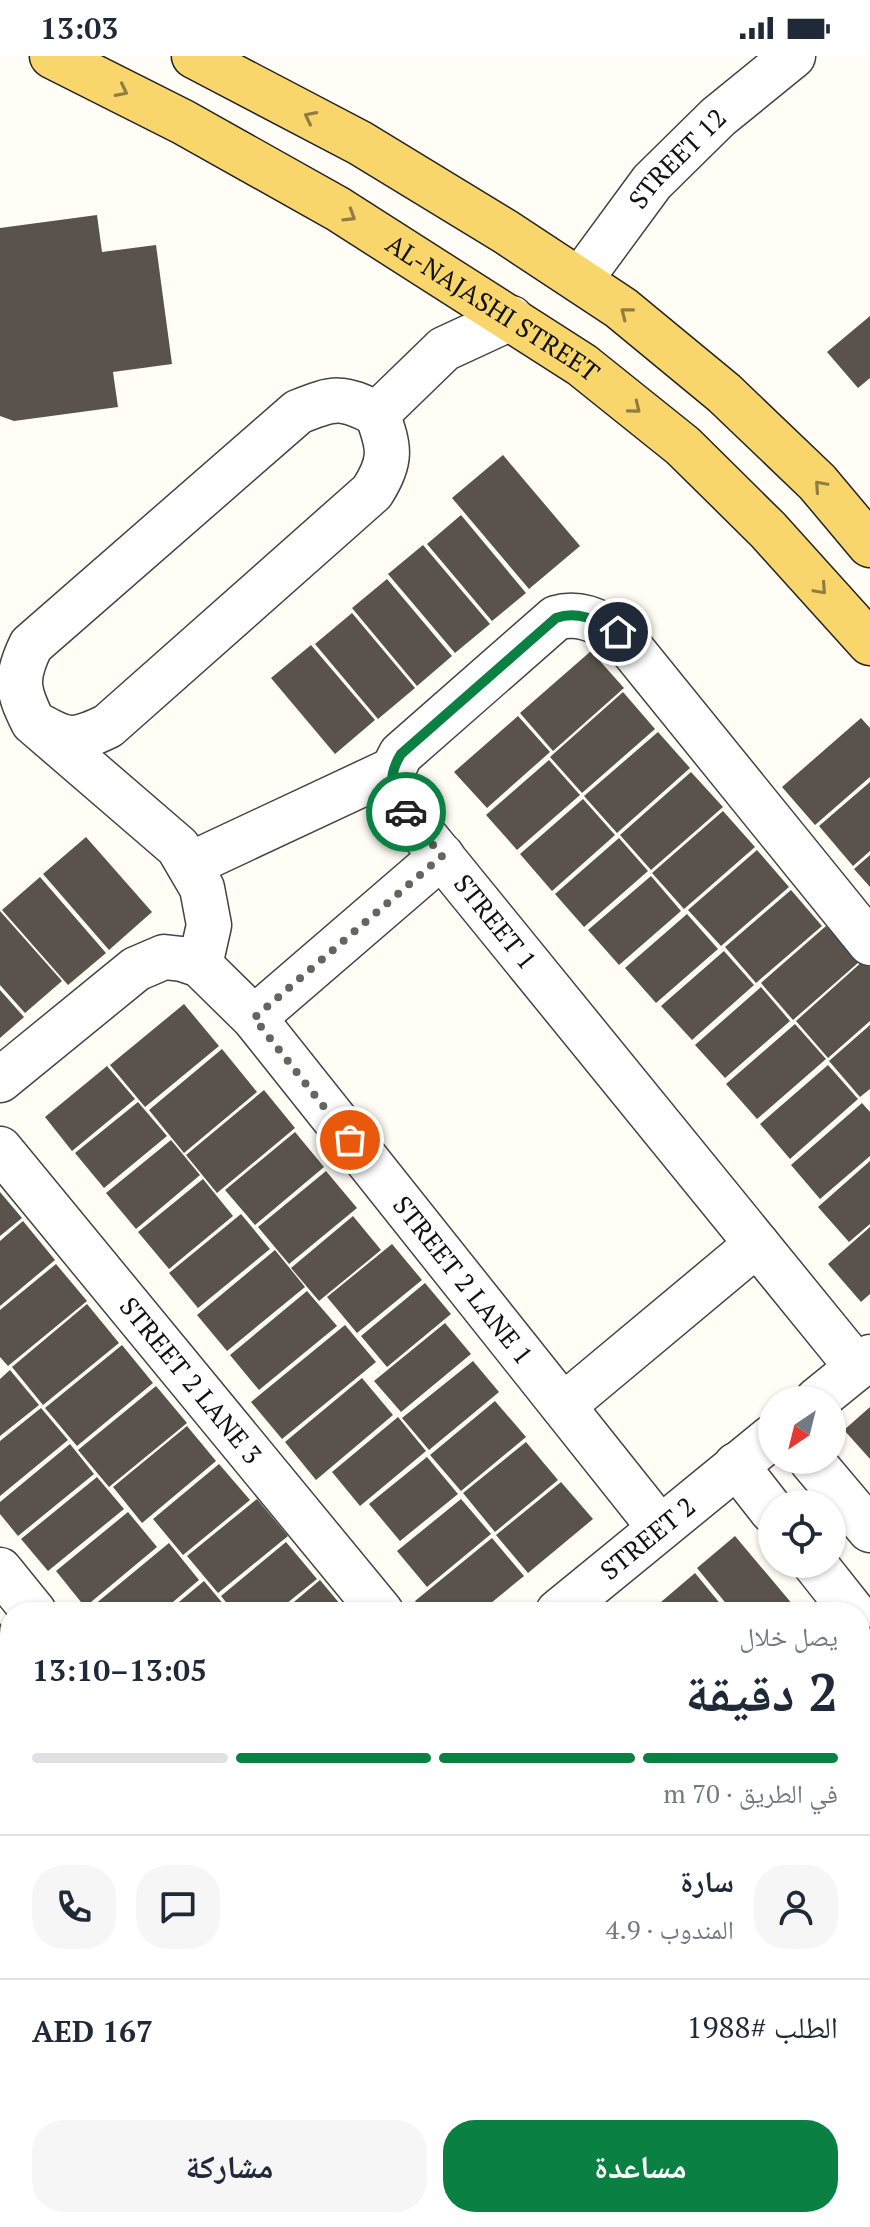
<!DOCTYPE html>
<html lang="ar">
<head>
<meta charset="utf-8">
<style>
	body { margin:0; font-family:"PT Serif","Noto Naskh Arabic",serif; background:#f6f6f7; color:#1f2937; direction:rtl; height:100vh; display:flex; flex-direction:column; font-size:30px; white-space:nowrap }
	* { box-sizing:border-box; margin:0 }
	p { font-size:26px; color:#747a83 }
	.icon { flex:none; width:44px; height:44px; fill:none; stroke:currentColor; stroke-width:2; stroke-linecap:round; stroke-linejoin:round }
	.map { position:relative; flex:1; overflow:hidden; direction:ltr }
	.drawer { position:absolute; left:0px; top:1546px; width:870px; height:626px; display:flex; flex-direction:column; background:#fff; border-radius:32px 32px 0 0; box-shadow:0 2px 6px #0004; direction:rtl }
	.drawer>* { flex:none }
	.needle { width:52px; rotate:215deg }
	.fabs { position:absolute; left:758px; top:1330px; display:grid; gap:16px }
	.fabs a { display:grid; place-items:center; width:88px; height:88px; border-radius:50%; background:#fff; box-shadow:0 2px 6px #0004; font-size:40px }
	.pin { position:absolute; display:grid; place-items:center; width:68px; height:68px; color:#fff; margin:-34px; border:4px solid #fff; border-radius:50%; box-shadow:0 2px 8px #0007 }
	.courier { position:absolute; display:grid; place-items:center; width:80px; height:80px; margin:-40px; border:6px solid #0b8043; border-radius:50%; background:#fff; color:#222; box-shadow:0 2px 10px #0007 }
	.head em { font-style:normal; font-weight:700 }
	.head div { display:flex; flex-direction:column-reverse }
	.head { display:flex; align-items:center; justify-content:space-between; height:136px; padding:0 32px }
	h1 { font-size:52px; font-weight:700; line-height:60px }
	.bar { display:grid; grid-template-columns:repeat(4,1fr); gap:12px 8px; align-content:center; height:96px; padding:0 32px }
	.bar i { height:10px; border-radius:6px; background:#e0e1e3 }
	.bar .on { background:#0b8043 }
	.bar p { grid-column:span 4 }
	.line { display:flex; align-items:center; gap:20px; padding:0 32px; border-top:2px solid #e0e1e3 }
	.line div { flex:1 }
	.round { display:grid; place-items:center; flex:none; width:84px; height:84px; border-radius:32px; background:#f6f6f7 }
	.cta { display:flex; gap:16px; margin-top:auto; padding:16px 32px }
	.cta a { flex:1; height:92px; border-radius:32px; background:#0b8043; color:#fff; font-size:32px; font-weight:700; line-height:92px; text-align:center }
	.cta a+a { background:#f6f6f7; color:#1f2937 }
	.status { display:flex; justify-content:space-between; align-items:center; height:56px; padding:0 40px; background:#fff; direction:ltr }
	.status svg { height:22px; fill:currentColor }
	.map>svg:first-child { display:block }
	.building { fill:#5a524d }
	.lines { fill:none; stroke-linecap:round; stroke-linejoin:round }
	.minor-casing { stroke:#444; stroke-width:47 }
	.major-casing { stroke:#222; stroke-width:47 }
	.minor { stroke:#fff; stroke-width:44 }
	.major { stroke:#f9d66b; stroke-width:44 }
	.oneway { stroke:#917d42 }
	.done { stroke:#646461; stroke-width:8; stroke-dasharray:0 14.4 }
	.route { stroke:#0b8043; stroke-width:10 }
	.labels { text-anchor:middle; stroke-width:8; stroke-linejoin:round; paint-order:stroke }
	.street-label { font-size:26px; fill:#111; stroke:#fff }
</style>
</head>
<body>
<div class="status"><b>13:03</b><svg viewBox="0 0 49 12"><path d="M0 12V9h3v3zM5 12V6h3v6zM10 12V3h3v9zM15 12V0h3v12zM26 1h20v11H26zM47 4h2v5h-2z"/></svg></div>
<div class="map">
<svg width="870" height="2171" viewBox="0 0 870 2171">
	<rect width="100%" height="100%" fill="#fffdf5"/>
	<path class="building" d="M 97,159 L 102,196 L 156,189 L 172,308 L 113,316 L 118,351 L 14,365 L 0,360 L 0,172 Z
		M 870,260 L 870,322 L 858,332 L 827,296 Z
		M 503,399 L 580,490 L 529,533 L 452,442 Z
		M 461,459 L 526,537 L 492,565 L 427,488 Z
		M 423,489 L 490,568 L 455,597 L 388,518 Z
		M 387,523 L 452,600 L 417,630 L 352,552 Z
		M 352,557 L 415,632 L 378,663 L 315,588 Z
		M 311,589 L 375,664 L 335,698 L 271,622 Z
		M 591,595 L 624,632 L 553,695 L 520,657 Z
		M 623,636 L 655,673 L 582,737 L 550,701 Z
		M 518,660 L 550,696 L 487,752 L 454,716 Z
		M 861,662 L 870,672 L 870,721 L 815,769 L 782,731 Z
		M 658,676 L 690,712 L 617,777 L 584,740 Z
		M 549,704 L 580,739 L 517,794 L 486,759 Z
		M 691,716 L 723,751 L 651,814 L 620,779 Z
		M 870,726 L 870,795 L 853,810 L 819,770 Z
		M 583,743 L 615,779 L 552,835 L 520,798 Z
		M 723,755 L 755,791 L 684,853 L 652,817 Z
		M 86,781 L 152,856 L 109,894 L 43,818 Z
		M 619,782 L 648,815 L 584,871 L 555,838 Z
		M 757,794 L 789,831 L 721,890 L 688,854 Z
		M 870,799 L 870,831 L 854,813 Z
		M 651,820 L 681,855 L 619,909 L 588,874 Z
		M 40,821 L 106,897 L 68,929 L 2,854 Z
		M 791,834 L 822,870 L 756,927 L 725,891 Z
		M 0,855 L 62,925 L 25,957 L 0,929 Z
		M 687,858 L 718,893 L 656,947 L 625,912 Z
		M 826,870 L 859,906 L 793,964 L 761,927 Z
		M 724,895 L 754,929 L 692,984 L 661,950 Z
		M 864,904 L 870,911 L 870,965 L 828,1002 L 796,965 Z
		M 761,931 L 790,965 L 725,1022 L 695,989 Z
		M 0,934 L 24,961 L 0,982 Z
		M 184,948 L 219,990 L 145,1051 L 110,1009 Z
		M 795,968 L 826,1003 L 757,1063 L 726,1028 Z
		M 870,969 L 870,1033 L 860,1041 L 829,1005 Z
		M 222,993 L 257,1036 L 184,1097 L 149,1054 Z
		M 828,1009 L 858,1043 L 790,1103 L 760,1068 Z
		M 107,1010 L 135,1043 L 72,1095 L 45,1061 Z
		M 264,1034 L 295,1072 L 217,1137 L 186,1099 Z
		M 138,1046 L 167,1080 L 104,1132 L 75,1097 Z
		M 862,1047 L 870,1056 L 870,1100 L 820,1143 L 791,1109 Z
		M 295,1076 L 324,1111 L 255,1169 L 225,1134 Z
		M 171,1084 L 200,1119 L 136,1173 L 106,1137 Z
		M 870,1105 L 870,1168 L 849,1186 L 818,1151 Z
		M 326,1115 L 357,1152 L 289,1208 L 258,1171 Z
		M 203,1123 L 233,1160 L 169,1213 L 138,1176 Z
		M 0,1136 L 22,1162 L 0,1180 Z
		M 241,1158 L 270,1193 L 198,1252 L 169,1217 Z
		M 353,1160 L 381,1194 L 319,1245 L 291,1212 Z
		M 23,1165 L 55,1204 L 0,1250 L 0,1185 Z
		M 870,1171 L 870,1238 L 861,1246 L 828,1208 Z
		M 392,1188 L 422,1224 L 357,1277 L 327,1241 Z
		M 275,1194 L 305,1231 L 227,1295 L 197,1259 Z
		M 56,1208 L 87,1245 L 8,1310 L 0,1301 L 0,1254 Z
		M 425,1227 L 451,1258 L 387,1311 L 361,1280 Z
		M 307,1235 L 337,1270 L 259,1334 L 230,1299 Z
		M 87,1248 L 119,1287 L 43,1349 L 12,1311 Z
		M 445,1267 L 471,1298 L 401,1356 L 374,1325 Z
		M 345,1269 L 376,1306 L 282,1383 L 251,1346 Z
		M 122,1289 L 153,1327 L 77,1390 L 45,1352 Z
		M 473,1305 L 499,1336 L 429,1394 L 402,1362 Z
		M 10,1314 L 39,1349 L 0,1380 L 0,1323 Z
		M 362,1322 L 393,1359 L 316,1424 L 285,1386 Z
		M 156,1330 L 187,1367 L 109,1431 L 78,1394 Z
		M 495,1345 L 526,1381 L 461,1435 L 430,1399 Z
		M 870,1351 L 870,1403 L 844,1374 Z
		M 41,1352 L 68,1384 L 0,1440 L 0,1385 Z
		M 398,1361 L 426,1395 L 360,1450 L 332,1416 Z
		M 187,1370 L 216,1405 L 142,1467 L 113,1431 Z
		M 526,1386 L 558,1424 L 495,1476 L 463,1437 Z
		M 70,1388 L 94,1418 L 18,1480 L 0,1458 L 0,1446 Z
		M 427,1401 L 458,1438 L 400,1485 L 369,1448 Z
		M 219,1408 L 250,1444 L 183,1499 L 153,1463 Z
		M 97,1421 L 124,1453 L 48,1515 L 21,1483 Z
		M 561,1426 L 593,1463 L 528,1517 L 496,1479 Z
		M 257,1443 L 288,1480 L 218,1537 L 187,1500 Z
		M 461,1443 L 491,1478 L 427,1531 L 397,1495 Z
		M 128,1456 L 157,1491 L 85,1551 L 56,1515 Z
		M 735,1480 L 799,1556 L 733,1556 L 697,1512 Z
		M 492,1482 L 524,1520 L 480,1556 L 425,1556 L 415,1545 Z
		M 286,1486 L 317,1523 L 276,1556 L 234,1556 L 221,1540 Z
		M 169,1487 L 199,1524 L 161,1556 L 90,1556 L 88,1554 Z
		M 695,1517 L 727,1556 L 669,1556 L 661,1546 Z
		M 320,1524 L 345,1554 L 282,1556 Z
		M 204,1525 L 230,1556 L 167,1556 Z
		M 0,1567 L 10,1578 L 10,1613 L 0,1622 Z
		M 10,1619 L 10,1680 L 0,1689 L 0,1627 Z
		M 10,1685 L 10,1724 L 0,1712 L 0,1694 Z
		M 0,1927 L 10,1930 L 10,2030 L 7,2037 L 0,2034 Z
		M 860,2123 L 870,2135 L 870,2156 L 852,2171 L 782,2171 L 776,2164 L 860,2162 Z
		M 416,2162 L 495,2162 L 484,2171 L 417,2171 L 412,2165 Z"/>
	<g class="lines">
		<g class="minor-casing">
			<g id="minor">
				<path id="s1" d="M 580,224 L 652,126 L 718,61 L 793,0"/>
				<path d="M 377,358 L 444,293 L 511,262"/>
				<path d="M 33,666 C 67,686 73,687 108,670 L 372,436 C 392,405 390,392 377,358 C 342,340 335,341 298,356 L 31,589 C 15,622 17,634 33,666 L 178,791 L 202,832 L 209,869 L 200,909"/>
				<path d="M 189,809 L 392,714"/>
				<path d="M 254,962 L 442,800"/>
				<path id="s2" d="M 0,1024 L 136,913 L 164,901 L 182,903 L 200,909 L 254,962 L 660,1472"/>
				<path id="s3" d="M 0,1093 L 381,1556"/>
				<path d="M 857,1311 L 398,747 C 390,727 390,717 401,698 L 556,562 C 579,555 597,565 618,576 L 870,887"/>
				<path d="M 817,1344 L 870,1301"/>
				<path d="M 563,1350 L 757,1188"/>
				<path d="M 811,1404 L 870,1474"/>
				<path d="M 736,1409 L 772,1455"/>
				<path d="M 815,1508 L 853,1556"/>
				<path d="M 0,1514 L 34,1556"/>
				<path id="s4" d="M 558,1556 L 772,1381"/>
				<path d="M 0,1908 L 10,1912"/>
				<path d="M 860,2050 L 870,2062"/>
				<path d="M 353,2162 L 360,2171"/>
				<path d="M 705,2162 L 712,2171"/>
				<path d="M 580,2171 L 591,2162"/>
			</g>
		</g>
		<g class="major-casing">
			<g id="major">
				<path id="s5" d="M 52,0 L 183,66 L 338,153 L 582,309 L 683,390 L 768,474 L 870,587"/>
				<path d="M 194,0 L 360,87 L 506,176 L 621,252 L 724,337 L 817,426 L 870,489"/>
			</g>
		</g>
		<use href="#minor" class="minor"/>
		<use href="#major" class="major"/>
	</g>
	<defs><path id="oneway-chevron" d="M-2-3.5L2.5 0L-2 3.5" fill="none" stroke-width="1.6" stroke-linecap="round" stroke-linejoin="round" transform="scale(2)"/></defs>
	<g class="oneway">
		<use href="#oneway-chevron" transform="translate(122 35) rotate(27)"/>
		<use href="#oneway-chevron" transform="translate(310 61) rotate(-153)"/>
		<use href="#oneway-chevron" transform="translate(350 160) rotate(32)"/>
		<use href="#oneway-chevron" transform="translate(626 257) rotate(-142)"/>
		<use href="#oneway-chevron" transform="translate(635 352) rotate(39)"/>
		<use href="#oneway-chevron" transform="translate(820 430) rotate(-132)"/>
		<use href="#oneway-chevron" transform="translate(821 533) rotate(48)"/>
	</g>
	<g class="lines">
		<path class="done" d="M 350,1084 L 254,962 L 442,800 L 406,756"/>
		<path class="route" d="M 406,756 C 389,737 388,719 401,698 L 556,562 C 579,554 597,565 618,576"/>
	</g>
	<g class="labels">
		<g class="street-label">
			<text dy="9" stroke="none"><textPath href="#s1" startOffset="156">STREET 12</textPath></text>
			<text dy="9" stroke="none"><textPath href="#s5" startOffset="508">AL-NAJASHI STREET</textPath></text>
			<text transform="translate(495 866) rotate(51)" y="9">STREET 1</text>
			<text dy="9" stroke="none"><textPath href="#s2" startOffset="654">STREET 2 LANE 1</textPath></text>
			<text dy="9" stroke="none"><textPath href="#s3" startOffset="300">STREET 2 LANE 3</textPath></text>
			<text dy="9" stroke="none"><textPath href="#s4" startOffset="116">STREET 2</textPath></text>
		</g>
	</g>
</svg>
<div class="fabs">
<a><svg class="needle" viewBox="-14 -14 28 28"><path d="M0-13l5 13h-10z" fill="#e53935"/><path d="M0 13l5-13h-10z" fill="#747a83"/></svg></a>
<a><svg class="icon" aria-label="locate" viewBox="0 0 24 24"><circle cx="12" cy="12" r="6"/><path d="M12 2v4M12 18v4M2 12h4M18 12h4"/></svg></a>
</div>
<div class="pin" style="left:350px;top:1084px;background:#ea580c"><svg class="icon" aria-label="bag" viewBox="0 0 24 24"><path d="M5 8h14l-1 12H6zM9 8a3 3 0 0 1 6 0"/></svg></div>
<div class="pin" style="left:618px;top:576px;background:#1f2937"><svg class="icon" aria-label="home" viewBox="0 0 24 24"><path d="M3 11l9-7 9 7M6 9v11h12V9"/></svg></div>
<div class="courier" style="left:406px;top:756px"><svg class="icon" aria-label="car" viewBox="0 0 24 24"><path d="M5 17H2v-5l4-1 3-4h7l3 4 3 1v5h-3M9 17h6M6 11h13"/><circle cx="7" cy="17" r="2"/><circle cx="17" cy="17" r="2"/></svg></div>
<section class="drawer">
<div class="head"><div><h1>2 دقيقة</h1><p>يصل خلال</p></div><em>13:05–13:10</em></div>
<div class="bar"><i class="on"></i><i class="on"></i><i class="on"></i><i></i><p>في الطريق · 70 m</p></div>
<div class="line" style="height:144px"><a class="round"><svg class="icon" aria-label="person" viewBox="0 0 24 24"><circle cx="12" cy="8" r="4"/><path d="M4 21q1-7 8-7t8 7"/></svg></a><div><b>سارة</b><p>المندوب · 4.9</p></div><a class="round"><svg class="icon" aria-label="chat" viewBox="0 0 24 24"><path d="M4 5h16v11H9l-5 4z"/></svg></a><a class="round"><svg class="icon" aria-label="phone" viewBox="0 0 24 24"><path d="M5 4h4l2 5-3 2q2 4 5 5l2-3 5 2v4C11 20 4 13 5 4z"/></svg></a></div>
<div class="line" style="height:104px"><div>الطلب #1988</div><b>AED 167</b></div>
<div class="cta"><a>مساعدة</a><a>مشاركة</a></div>
</section>
</div>
</body>
</html>
